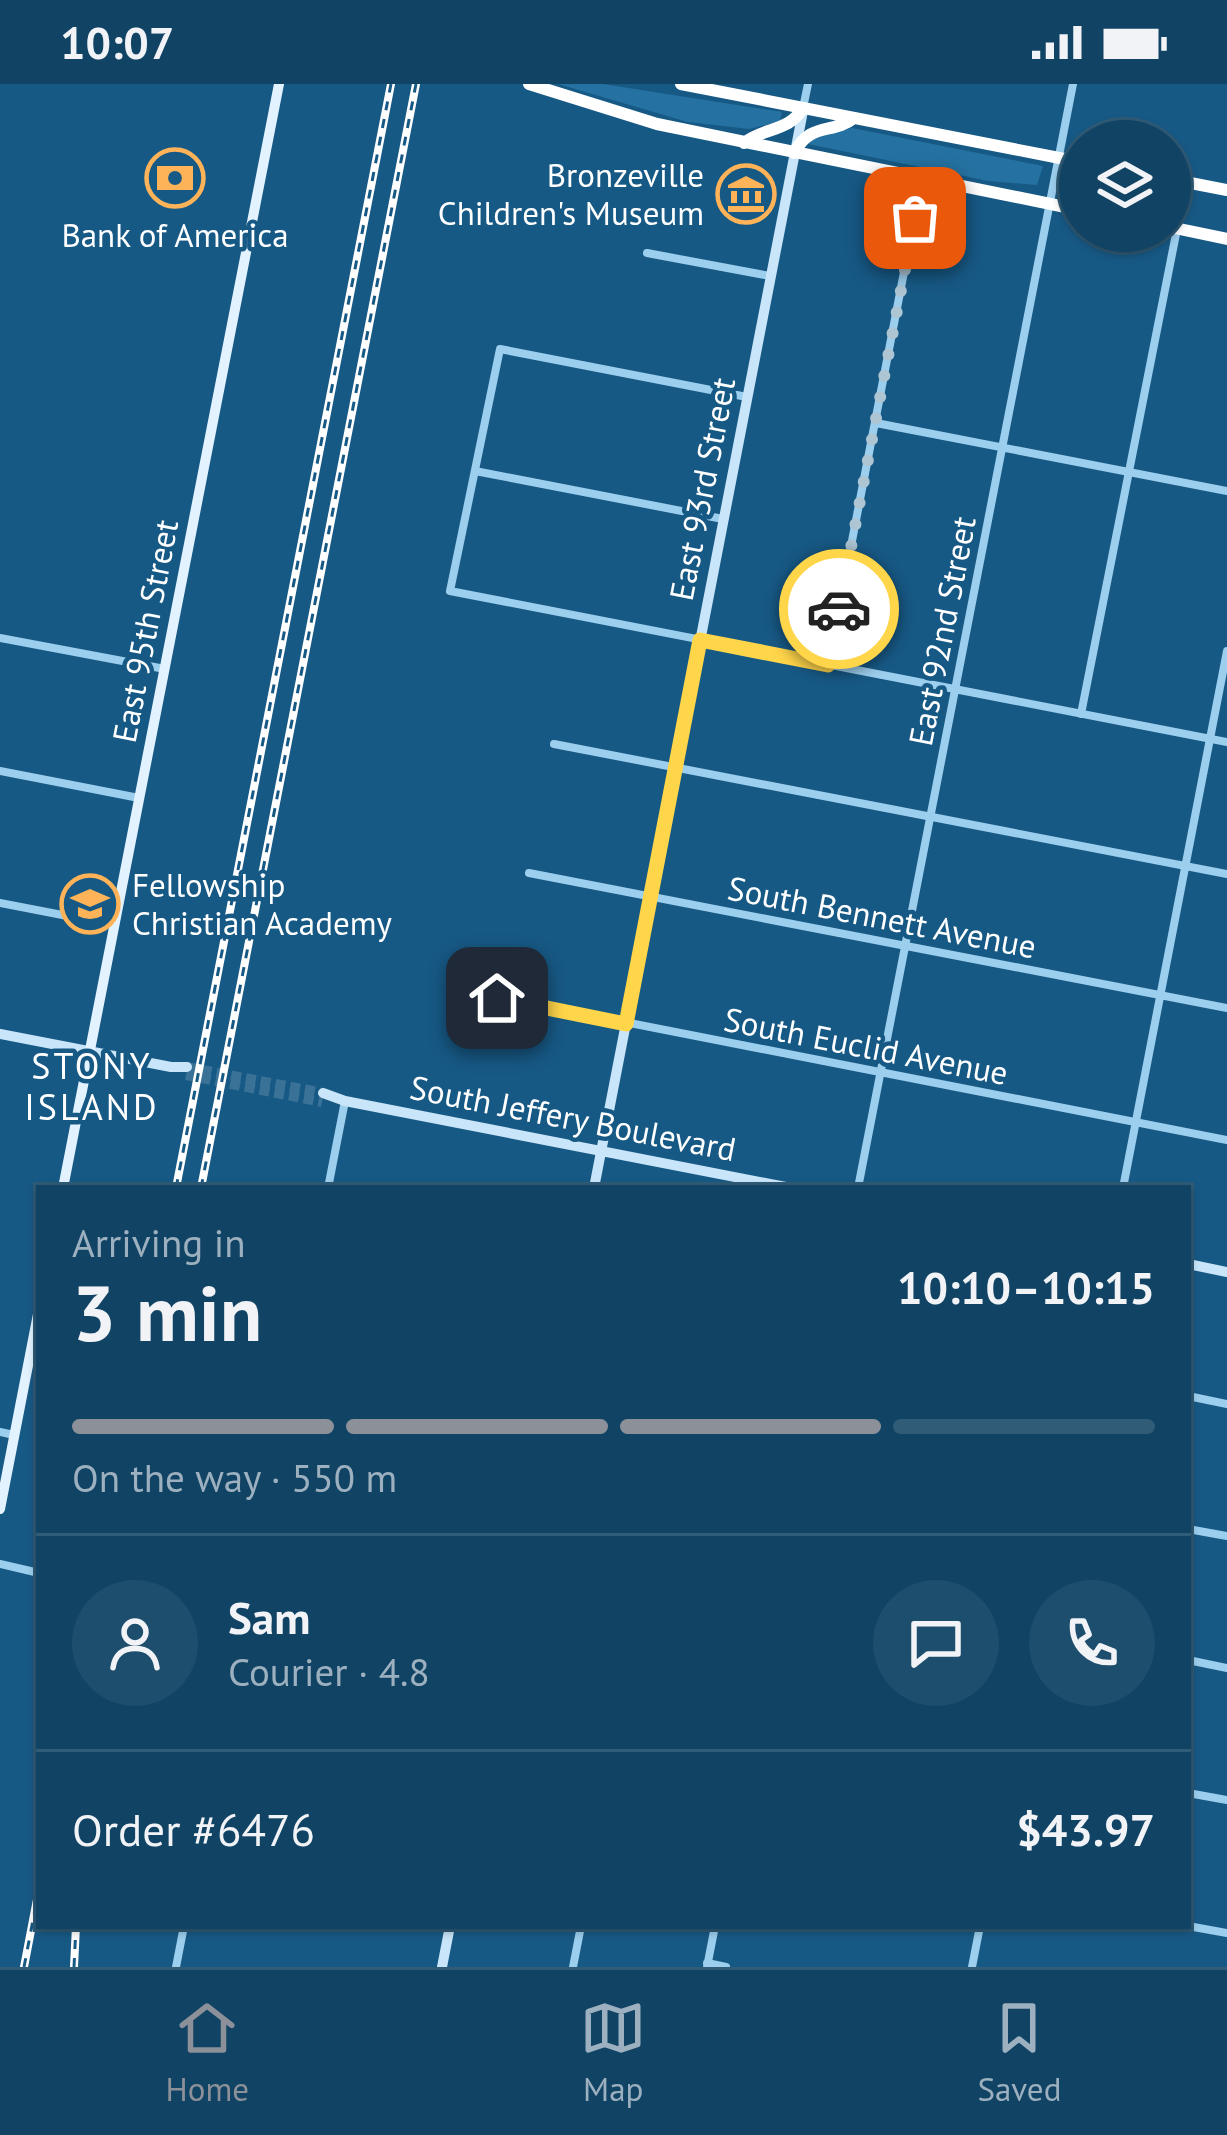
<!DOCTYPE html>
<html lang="en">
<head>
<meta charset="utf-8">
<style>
	body { margin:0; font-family:"PT Sans",sans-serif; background:#1e4e6d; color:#f1f3f6; height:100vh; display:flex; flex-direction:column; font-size:45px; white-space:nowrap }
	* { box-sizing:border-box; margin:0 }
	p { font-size:39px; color:#9cb0bf }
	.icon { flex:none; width:66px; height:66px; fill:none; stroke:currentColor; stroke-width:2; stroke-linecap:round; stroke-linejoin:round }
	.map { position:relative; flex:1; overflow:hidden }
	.side { position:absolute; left:36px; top:1101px; width:1155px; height:744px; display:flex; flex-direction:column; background:#114364; border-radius:0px; box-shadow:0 3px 9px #0004,0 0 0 3px #305c78 }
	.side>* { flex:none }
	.controls { position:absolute; left:1059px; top:36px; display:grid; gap:24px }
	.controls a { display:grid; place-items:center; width:132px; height:132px; border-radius:50%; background:#114364; box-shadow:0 3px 9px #0004,0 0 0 3px #305c78; font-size:60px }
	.pin { position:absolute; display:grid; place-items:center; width:102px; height:102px; color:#fff; margin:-51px; border-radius:24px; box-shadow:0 6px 18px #0006 }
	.courier { position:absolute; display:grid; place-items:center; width:120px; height:120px; margin:-60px; border:9px solid #ffd54a; border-radius:50%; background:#fff; color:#222; box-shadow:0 3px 15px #0007 }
	.summary em { font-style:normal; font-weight:700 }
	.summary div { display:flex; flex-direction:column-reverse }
	.summary { display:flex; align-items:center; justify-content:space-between; height:204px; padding:0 36px }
	h1 { font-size:78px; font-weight:700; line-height:90px }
	.bar { display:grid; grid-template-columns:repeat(4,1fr); gap:18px 12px; align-content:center; height:144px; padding:0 36px }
	.bar i { height:15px; border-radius:9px; background:#305c78 }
	.bar .current { background:#8c9099 }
	.bar p { grid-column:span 4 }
	.line { display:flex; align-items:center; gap:30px; padding:0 36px; border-top:3px solid #305c78 }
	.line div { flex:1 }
	.round { display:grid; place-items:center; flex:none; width:126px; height:126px; border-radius:63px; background:#1e4e6d }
	.status { display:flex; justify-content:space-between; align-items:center; height:84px; padding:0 60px; background:#114364; direction:ltr }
	.status svg { height:33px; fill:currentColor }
	.dock { display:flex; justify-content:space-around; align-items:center; height:168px; border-top:3px solid #305c78; background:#114364; font-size:33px; color:#9cb0bf }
	.dock a { display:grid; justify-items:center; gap:6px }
	.dock .current { color:#8c9099 }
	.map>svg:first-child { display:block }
	.green { fill:#2572a2 }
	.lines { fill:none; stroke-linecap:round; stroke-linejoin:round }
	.secondary-tunnel { stroke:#3a7297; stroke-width:10; stroke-dasharray:10 5; stroke-linecap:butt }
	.street { stroke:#9cceed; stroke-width:8 }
	.secondary { stroke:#c8e5f9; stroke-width:10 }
	.primary { stroke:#e2f2ff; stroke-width:10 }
	.highway { stroke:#fff; stroke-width:12 }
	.rail-casing { stroke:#fff; stroke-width:8 }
	.rail { stroke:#175985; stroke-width:3; stroke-dasharray:9; stroke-linecap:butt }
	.done { stroke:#aec5d4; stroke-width:12; stroke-dasharray:0 21.6 }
	.route { stroke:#ffd54a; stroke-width:15 }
	.labels { text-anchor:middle; stroke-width:9; stroke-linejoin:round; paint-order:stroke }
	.poi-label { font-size:33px; fill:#fff; stroke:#175985; text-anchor:end }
	.street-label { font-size:33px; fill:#fff; stroke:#175985 }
	.neighbourhood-label { font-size:36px; letter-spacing:3px; fill:#fff; stroke:#175985 }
</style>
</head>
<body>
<div class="status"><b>10:07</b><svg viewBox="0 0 49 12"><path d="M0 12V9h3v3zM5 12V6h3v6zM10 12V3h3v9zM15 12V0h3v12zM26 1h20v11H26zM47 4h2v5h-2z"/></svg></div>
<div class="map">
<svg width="1227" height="1883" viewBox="0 0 1227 1883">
	<rect width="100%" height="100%" fill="#175985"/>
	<path class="green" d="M 558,0 L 603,0 L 782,28 L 780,37 L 749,45 L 688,38 Z
		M 852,44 L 1043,82 L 1037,101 L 988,97 L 808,60 L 810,54 Z"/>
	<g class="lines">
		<path class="secondary-tunnel" d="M 187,983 L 323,1009
			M 186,991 L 322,1018"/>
		<path class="street" d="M 803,24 L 808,0
			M 647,169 L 770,192
			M 747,313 L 500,265 L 450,507 L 1227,658
			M 876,339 L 1227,407
			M 475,387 L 723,435
			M 0,554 L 165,585
			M 828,581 L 922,95
			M 1081,630 L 1177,145
			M 554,660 L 1227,790
			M 0,687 L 139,714
			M 529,789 L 1227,924
			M 0,819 L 114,841
			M 497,913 L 1227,1056
			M 328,1104 L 345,1017
			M 858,1104 L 1073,0
			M 1123,1104 L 1227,567
			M 1188,1312 L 1227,1320
			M 0,1348 L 14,1351
			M 1188,1445 L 1227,1452
			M 0,1480 L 39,1489
			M 1188,1576 L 1227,1584
			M 1188,1709 L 1227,1716
			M 1188,1842 L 1227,1849
			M 707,1879 L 726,1883
			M 176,1883 L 184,1842
			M 573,1883 L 581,1842
			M 707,1883 L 715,1842
			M 972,1883 L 980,1842"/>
		<path class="secondary" d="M 0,950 L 171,983 L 187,983
			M 323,1009 L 345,1017 L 791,1104
			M 594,1104 L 803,27
			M 1188,1180 L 1227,1188
			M 442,1883 L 450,1842"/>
		<path class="primary" d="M 63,1104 L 279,0
			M 0,1425 L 39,1225"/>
		<path class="highway" d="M 529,0 L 657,40 L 1080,126
			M 681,0 L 1080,78
			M 744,59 C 764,43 789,48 803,24
			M 794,69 C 811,37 832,51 854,34
			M 1170,95 L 1227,106
			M 1170,143 L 1227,155"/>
		<g class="rail-casing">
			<path id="rail" d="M 176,1104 L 391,0
				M 201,1104 L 416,0
				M 24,1883 L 39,1805
				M 74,1883 L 76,1842"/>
		</g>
		<use href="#rail" class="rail"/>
	</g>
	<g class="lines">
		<path class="done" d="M 839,525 L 915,134"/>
		<path class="route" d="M 497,914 L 626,940 L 700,556 L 828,581 L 839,525"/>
	</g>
	<defs>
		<g id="bank-ring" transform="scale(3)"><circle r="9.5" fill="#175985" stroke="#ffb358" stroke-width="1.5"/><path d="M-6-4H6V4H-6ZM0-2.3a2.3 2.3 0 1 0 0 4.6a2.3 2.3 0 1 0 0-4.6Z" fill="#ffb358"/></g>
		<g id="museum-ring" transform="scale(3)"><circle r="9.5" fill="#175985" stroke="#ffb358" stroke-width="1.5"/><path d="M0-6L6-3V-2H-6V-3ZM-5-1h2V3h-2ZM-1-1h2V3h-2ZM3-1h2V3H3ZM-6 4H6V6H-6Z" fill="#ffb358"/></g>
		<g id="school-ring" transform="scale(3)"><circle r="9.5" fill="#175985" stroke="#ffb358" stroke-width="1.5"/><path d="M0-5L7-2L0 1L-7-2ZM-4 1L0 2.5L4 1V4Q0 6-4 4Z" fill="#ffb358"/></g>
	</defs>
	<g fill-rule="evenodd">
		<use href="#bank-ring" x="175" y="94"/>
		<use href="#museum-ring" x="746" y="110"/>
		<use href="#school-ring" x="90" y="820"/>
	</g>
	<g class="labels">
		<g class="poi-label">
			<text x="704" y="103">Bronzeville<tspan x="704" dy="38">Children's Museum</tspan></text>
			<text x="175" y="163" text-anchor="middle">Bank of America</text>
			<text x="132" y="813" text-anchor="start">Fellowship<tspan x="132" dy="38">Christian Academy</tspan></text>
		</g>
		<g class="street-label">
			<text transform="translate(702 405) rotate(-79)" y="12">East 93rd Street</text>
			<text transform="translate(145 547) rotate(-79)" y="12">East 95th Street</text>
			<text transform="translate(942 547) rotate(-79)" y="12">East 92nd Street</text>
			<text transform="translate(882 833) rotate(11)" y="12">South Bennett Avenue</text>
			<text transform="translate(866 962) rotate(11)" y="12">South Euclid Avenue</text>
			<text transform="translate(573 1034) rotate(11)" y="12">South Jeffery Boulevard</text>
		</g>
		<g class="neighbourhood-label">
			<text x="92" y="995">STONY<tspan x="92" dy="41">ISLAND</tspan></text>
		</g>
	</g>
</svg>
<div class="controls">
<a><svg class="icon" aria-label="layers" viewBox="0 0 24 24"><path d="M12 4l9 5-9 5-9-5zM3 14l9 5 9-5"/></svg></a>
</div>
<div class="pin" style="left:915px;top:134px;background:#ea580c"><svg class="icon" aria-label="bag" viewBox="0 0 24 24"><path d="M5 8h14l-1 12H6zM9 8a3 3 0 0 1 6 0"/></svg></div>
<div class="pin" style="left:497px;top:914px;background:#1f2937"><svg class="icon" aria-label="home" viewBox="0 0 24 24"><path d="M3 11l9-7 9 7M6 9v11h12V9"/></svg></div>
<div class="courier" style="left:839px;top:525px"><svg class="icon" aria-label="car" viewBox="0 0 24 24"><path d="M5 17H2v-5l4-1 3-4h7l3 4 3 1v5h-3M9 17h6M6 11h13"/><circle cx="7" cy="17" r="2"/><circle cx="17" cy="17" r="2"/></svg></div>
<section class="side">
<div class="summary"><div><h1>3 min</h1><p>Arriving in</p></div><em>10:10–10:15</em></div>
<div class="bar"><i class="current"></i><i class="current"></i><i class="current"></i><i></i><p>On the way · 550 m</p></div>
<div class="line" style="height:216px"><a class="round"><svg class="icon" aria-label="person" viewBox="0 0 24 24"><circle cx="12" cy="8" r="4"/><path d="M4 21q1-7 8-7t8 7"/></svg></a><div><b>Sam</b><p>Courier · 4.8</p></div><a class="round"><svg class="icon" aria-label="chat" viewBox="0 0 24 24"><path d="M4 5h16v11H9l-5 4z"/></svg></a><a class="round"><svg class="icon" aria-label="phone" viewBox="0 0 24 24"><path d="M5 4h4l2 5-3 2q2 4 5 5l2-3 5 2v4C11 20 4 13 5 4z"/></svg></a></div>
<div class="line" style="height:156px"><div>Order #6476</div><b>$43.97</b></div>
</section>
</div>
<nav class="dock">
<a class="current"><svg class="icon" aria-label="home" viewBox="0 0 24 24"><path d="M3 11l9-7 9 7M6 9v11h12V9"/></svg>Home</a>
<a><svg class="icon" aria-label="map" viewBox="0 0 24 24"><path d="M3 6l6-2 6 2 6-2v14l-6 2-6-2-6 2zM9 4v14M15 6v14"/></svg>Map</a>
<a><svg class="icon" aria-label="saved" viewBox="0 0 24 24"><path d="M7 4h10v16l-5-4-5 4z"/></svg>Saved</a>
</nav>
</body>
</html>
